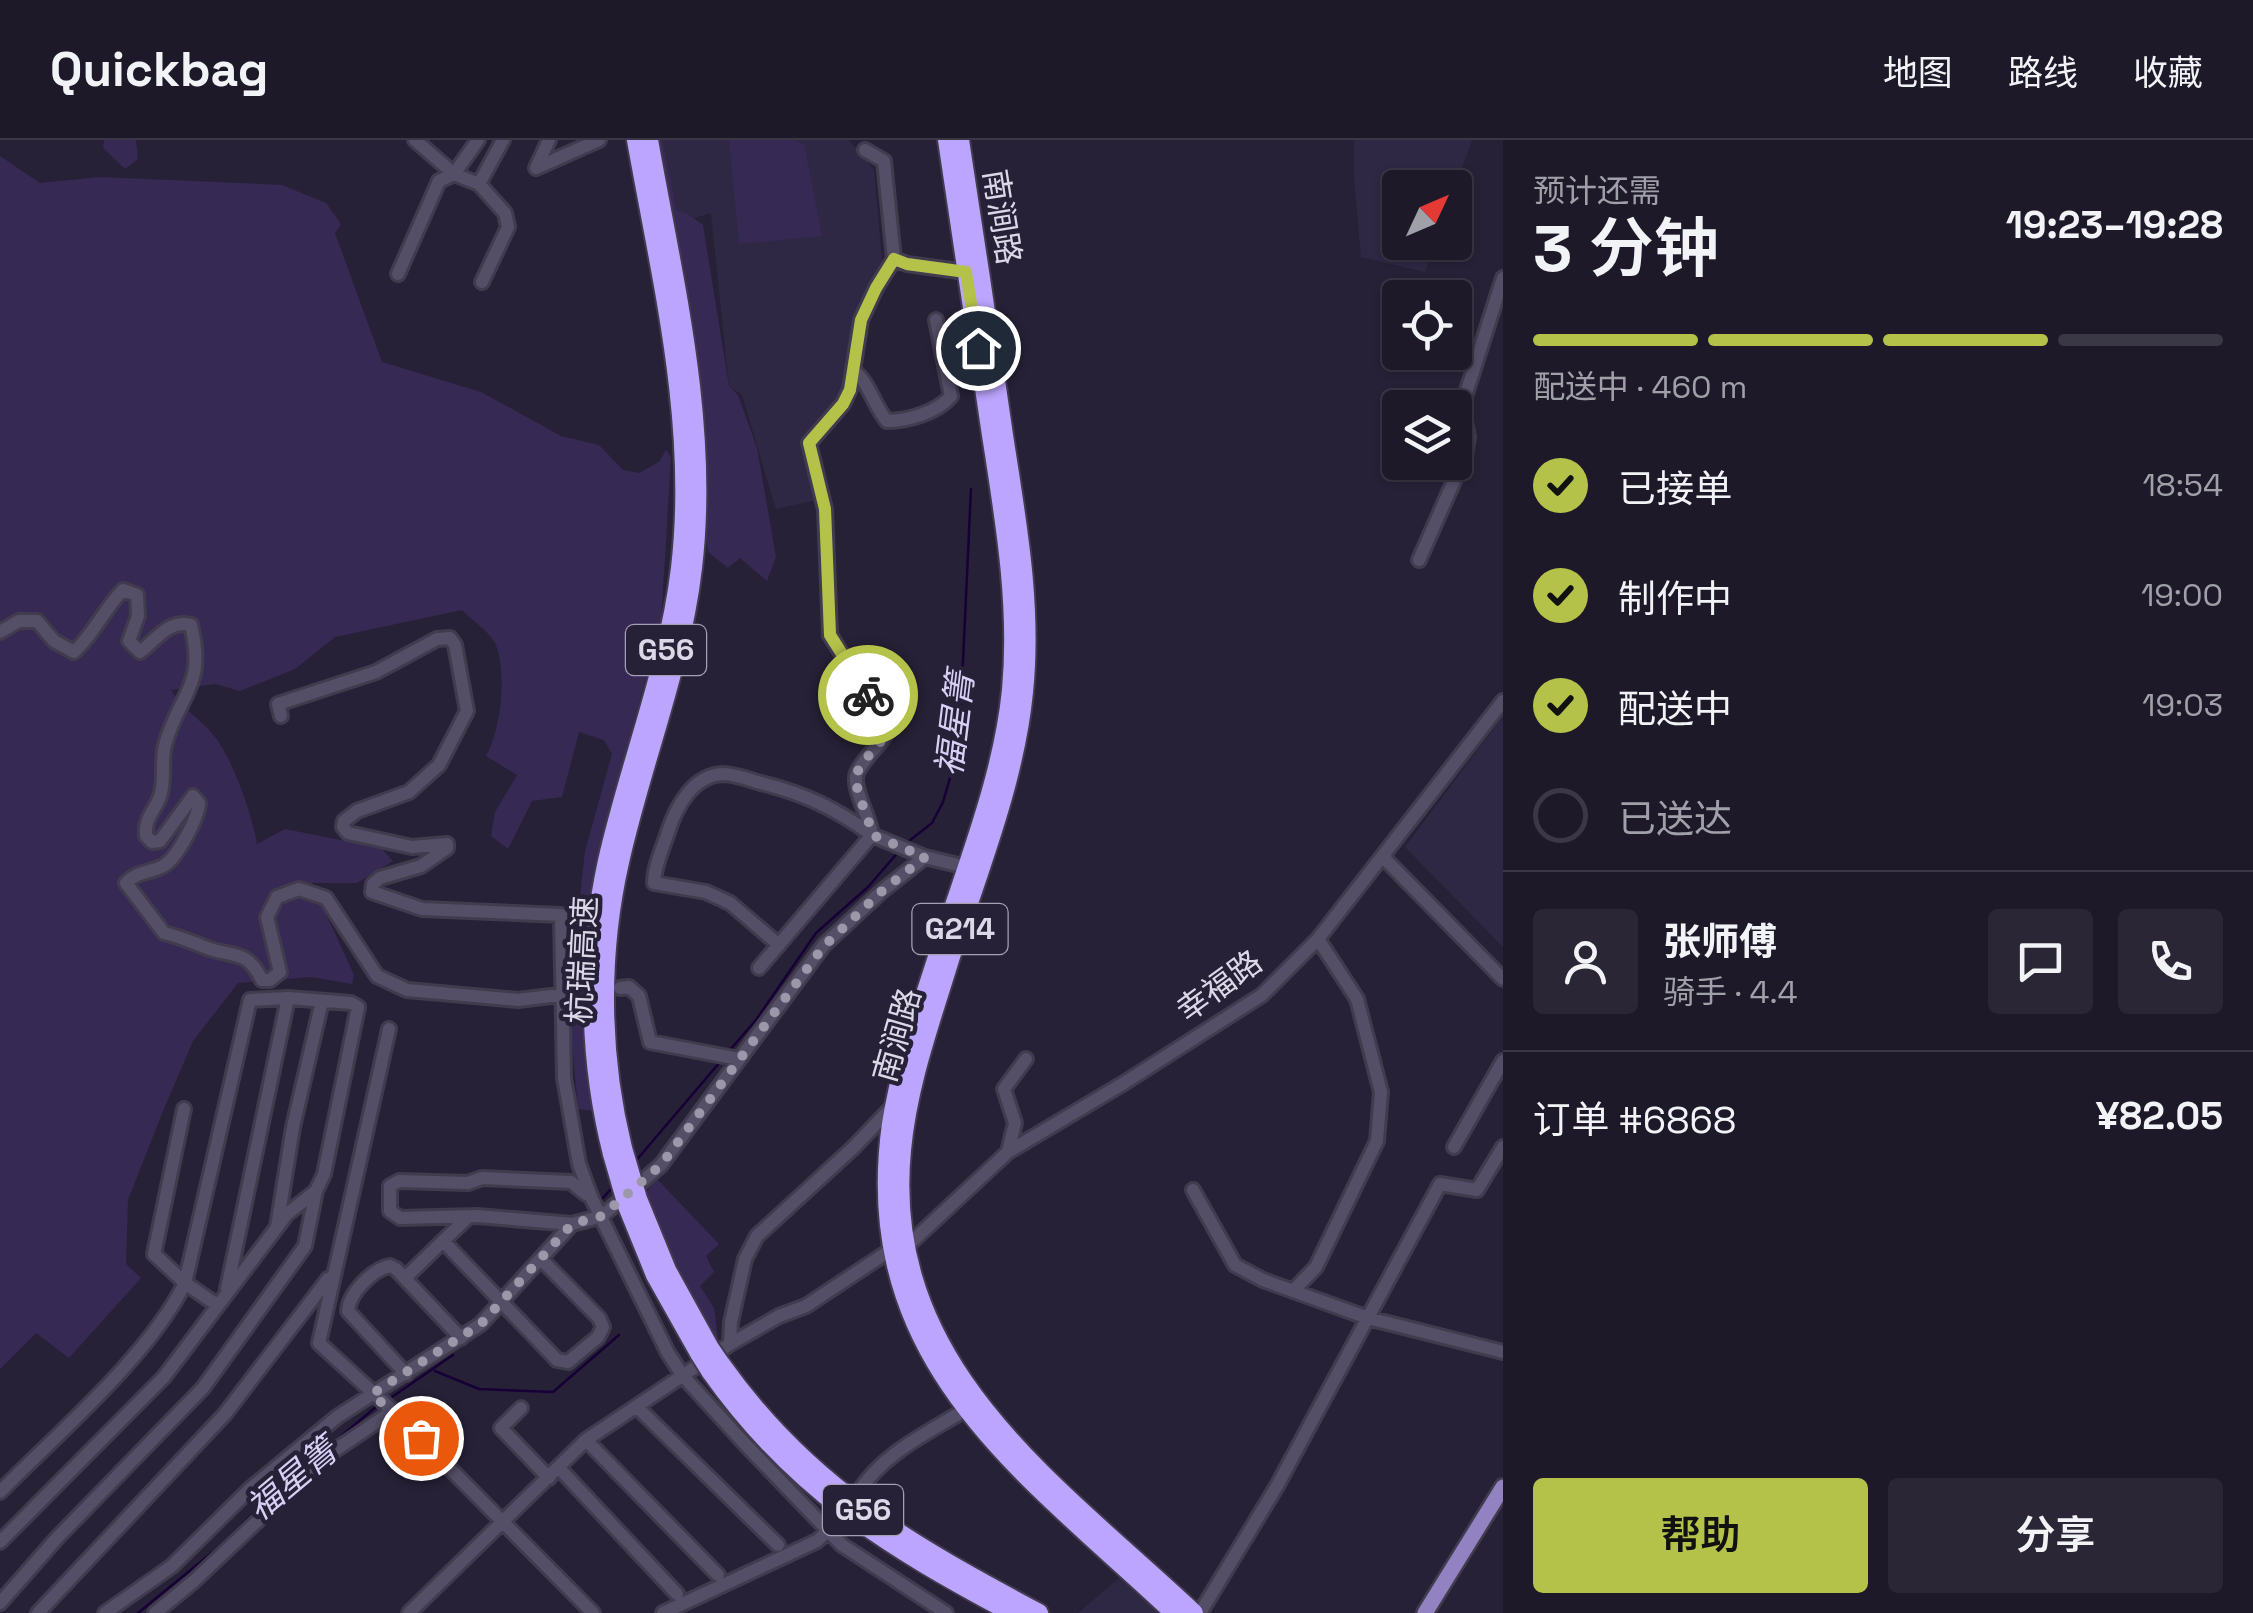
<!DOCTYPE html>
<html lang="zh">
<head>
<meta charset="utf-8">
<style>
	body { margin:0; font-family:"Space Grotesk","Noto Sans SC",sans-serif; background:#2a2635; color:#f1f3f6; height:100vh; display:flex; flex-direction:column; font-size:38px; white-space:nowrap }
	* { box-sizing:border-box; margin:0 }
	p { font-size:32px; color:#a0a0a8 }
	.icon { flex:none; width:55px; height:55px; fill:none; stroke:currentColor; stroke-width:2; stroke-linecap:round; stroke-linejoin:round }
	.map { position:relative; flex:1; overflow:hidden }
	.panel { display:flex; flex-direction:column; background:#1d1929; width:750px }
	.panel>* { flex:none }
	.needle { width:65px; rotate:46deg }
	.buttons { position:absolute; left:1382px; top:30px; display:grid; gap:20px }
	.buttons a { display:grid; place-items:center; width:90px; height:90px; border-radius:10px; background:#1d1929; box-shadow:0 2px 8px #0004,0 0 0 2px #3b3846; font-size:50px }
	.pin { position:absolute; display:grid; place-items:center; width:85px; height:85px; color:#fff; margin:-42px; border:5px solid #fff; border-radius:50%; box-shadow:0 2px 10px #0007 }
	.courier { position:absolute; display:grid; place-items:center; width:100px; height:100px; margin:-50px; border:8px solid #b4c24a; border-radius:50%; background:#fff; color:#222; box-shadow:0 2px 12px #0007 }
	.headline em { font-style:normal; font-weight:600 }
	.headline div { display:flex; flex-direction:column-reverse }
	.headline { display:flex; align-items:center; justify-content:space-between; height:170px; padding:0 30px }
	h1 { font-size:65px; font-weight:600; line-height:75px }
	.bar { display:grid; grid-template-columns:repeat(4,1fr); gap:15px 10px; align-content:center; height:120px; padding:0 30px }
	.bar i { height:12px; border-radius:8px; background:#3b3846 }
	.bar .selected { background:#b4c24a }
	.bar p { grid-column:span 4 }
	.line { display:flex; align-items:center; gap:25px; padding:0 30px; border-top:2px solid #3b3846 }
	.line div { flex:1 }
	.round { display:grid; place-items:center; flex:none; width:105px; height:105px; border-radius:10px; background:#2a2635 }
	ol { padding:0 30px; list-style:none }
	li { display:flex; align-items:center; gap:30px; height:110px }
	li p { margin-inline-start:auto }
	li .icon { padding:10px; border-radius:50%; background:#b4c24a; color:#111; stroke-width:4 }
	li:last-child { color:#a0a0a8 }
	li i { width:55px; height:55px; border:5px solid #3b3846; border-radius:50% }
	.action { display:flex; gap:20px; margin-top:auto; padding:20px 30px }
	.action a { flex:1; height:115px; border-radius:10px; background:#b4c24a; color:#111; font-size:40px; font-weight:600; line-height:115px; text-align:center }
	.action a+a { background:#2a2635; color:#f1f3f6 }
	header { display:flex; align-items:center; gap:60px; box-sizing:border-box; height:140px; padding:0 50px; background:#1d1929; border-bottom:2px solid #3b3846 }
	header strong { font-size:48px }
	nav { display:flex; gap:55px; margin-inline-start:auto; font-size:35px }
	main { display:flex; flex:1; min-height:0 }
	.map>svg:first-child { display:block }
	.built { fill:#2f2844 }
	.green { fill:#362953 }
	.lines { fill:none; stroke-linecap:round; stroke-linejoin:round }
	.stream { stroke:#170036; stroke-width:2.5 }
	.minor-casing { stroke:#413b4e; stroke-width:18 }
	.major-casing { stroke:#413b4e; stroke-width:20 }
	.highway-casing { stroke:#413b4e; stroke-width:22 }
	.minor { stroke:#544e67; stroke-width:12 }
	.major { stroke:#9282c2; stroke-width:15 }
	.highway { stroke:#bca5fe; stroke-width:18 }
	.highway-bridge-casing { stroke:#413b4e; stroke-width:22; stroke-linecap:butt }
	.highway-bridge { stroke:#bca5fe; stroke-width:18 }
	.done { stroke:#9c98a9; stroke-width:10; stroke-dasharray:0 18 }
	.route { stroke:#b4c24a; stroke-width:12 }
	.labels { text-anchor:middle; stroke-width:9; stroke-linejoin:round; paint-order:stroke }
	.shield { fill:#272137; stroke:#a5a1b2; stroke-width:2.5 }
	.shield-label { font-size:30px; font-weight:bold; fill:#dbd8e7 }
	.street-label { font-size:32px; fill:#dbd8e7; stroke:#272137 }
	.water-label { font-size:35px; font-style:italic; fill:#d7cff4; stroke:#272137 }
</style>
</head>
<body>
<header>
<strong>Quickbag</strong>
<nav><a>地图</a><a>路线</a><a>收藏</a></nav>
</header>
<main>
<div class="map">
<svg width="1503" height="1473" viewBox="0 0 1503 1473">
	<rect width="100%" height="100%" fill="#272137"/>
	<path class="built" d="M 663,0 L 849,0 L 874,30 L 882,120 L 856,183 L 840,259 L 800,305 L 821,359 L 776,369 L 742,255 L 729,246 L 711,73 L 694,78 L 687,73 L 677,72 Z
		M 1354,0 L 1472,0 L 1455,48 L 1400,48 L 1400,102 L 1435,103 L 1425,132 L 1361,117 L 1354,37 Z
		M 1503,576 L 1503,807 L 1405,707 Z
		M 1119,1438 L 1159,1473 L 1078,1473 Z"/>
	<path class="green" d="M 104,0 L 136,0 L 138,19 L 125,29 L 103,8 Z
		M 654,0 L 663,0 L 677,71 L 687,73 L 703,85 L 729,246 L 738,255 L 757,308 L 776,417 L 767,441 L 740,418 L 728,428 L 708,412 Z
		M 729,0 L 793,0 L 804,4 L 822,96 L 739,104 Z
		M 0,16 L 40,43 L 101,37 L 282,45 L 326,63 L 341,84 L 335,93 L 382,222 L 481,252 L 561,296 L 599,305 L 623,330 L 639,333 L 659,322 L 666,310 L 671,317 L 661,483 L 601,702 L 586,790 L 581,881 L 594,971 L 578,969 L 566,841 L 568,779 L 579,766 L 585,711 L 612,614 L 604,600 L 579,592 L 562,657 L 532,661 L 508,709 L 491,696 L 495,672 L 517,635 L 486,616 C 501,589 507,535 496,505 C 491,493 472,480 462,470 L 335,497 L 295,529 L 240,551 L 215,544 L 171,550 C 183,570 205,582 218,601 C 235,626 252,675 257,704 L 285,689 L 381,708 L 393,721 L 357,743 L 312,743 L 354,835 L 352,844 L 311,837 L 238,843 L 193,901 L 163,971 L 128,1060 L 126,1124 L 141,1138 L 69,1218 L 36,1193 L 0,1229 Z
		M 656,1038 L 719,1104 L 706,1116 L 714,1132 L 700,1146 L 714,1168 L 718,1199 L 713,1200 L 686,1155 L 644,1056 Z"/>
	<g class="lines">
		<path class="stream" d="M 905,704 L 932,683 L 943,662 L 959,607 L 971,349
			M 728,912 L 756,880 L 816,793 L 868,747 L 900,710
			M 634,1023 L 720,922
			M 601,1060 L 612,1048
			M 435,1231 L 479,1249 L 553,1252 L 619,1195
			M 389,1259 L 453,1215
			M 138,1473 L 219,1407 L 274,1353 L 377,1266"/>
		<g class="minor-casing">
			<path id="minor" d="M 415,0 L 454,34 L 479,44 L 505,73 L 508,87 L 482,142
				M 865,10 L 884,21 L 894,119 L 876,148 L 861,180 L 850,249 L 843,264 L 809,303 L 825,369 L 830,495 L 883,580 L 886,594 C 878,607 863,619 857,633 C 851,647 870,677 872,695
				M 536,28 L 599,0
				M 536,28 L 549,0
				M 479,44 L 503,0
				M 894,119 L 907,124 L 966,132
				M 398,134 L 439,41 L 454,34 L 478,0
				M 854,231 C 870,244 874,266 887,281 C 908,281 938,272 951,256 L 936,180
				M 1419,420 L 1465,316 L 1468,297 L 1462,266 L 1503,138
				M 0,492 L 19,481 L 37,481 L 54,501 L 74,512 C 94,494 104,469 123,450 L 137,455 L 138,476 L 129,501 L 140,512 C 156,500 169,479 191,485 C 206,548 180,551 165,605 C 161,620 165,637 161,653 C 157,670 144,676 146,696 L 152,702 L 160,701 L 193,656 L 199,663 C 198,678 177,719 163,726 C 150,733 137,731 126,743 L 164,793 C 181,797 194,803 210,809 C 235,817 247,810 262,840 L 270,840 L 280,832 L 267,777 L 277,757 L 299,749 L 326,758 L 377,836 L 407,850 L 518,860 L 576,853
				M 281,576 L 278,564 L 376,532 L 437,499 L 450,498 L 455,505 L 467,571 L 439,625 L 409,652 L 357,671 L 344,681 L 343,687 L 348,693 L 412,707 L 447,704 L 447,708 L 421,726 L 380,738 L 373,744 L 372,752 L 422,769 L 561,775 L 564,938 L 579,1024 L 592,1059 L 668,1213 L 683,1236 L 745,1304 L 842,1405 L 946,1473
				M 1385,714 L 1386,720 L 1503,839
				M 779,805 L 730,763 L 706,752 L 654,743 C 654,726 663,708 668,692 C 676,667 693,635 723,634 C 735,634 750,640 761,643 C 805,654 835,668 872,695
				M 759,828 L 872,695 L 925,717
				M 620,848 L 629,847 L 639,856 L 650,902 L 739,919
				M 389,889 L 319,1203 L 393,1271 L 593,1473
				M 1454,1007 L 1503,921
				M 1008,1012 L 1015,983 L 1004,949 L 1026,919
				M 1193,1050 L 1235,1125 L 1263,1140 L 1368,1178 L 1503,1212
				M 466,1079 L 443,1101 L 557,1220 L 568,1222 L 598,1197 L 603,1187 L 599,1178 L 541,1119
				M 572,1084 L 477,1076 L 400,1078 L 390,1071 L 390,1046 L 399,1041 L 468,1043 L 482,1038 L 571,1042 L 586,1054
				M 277,1087 L 293,987 L 322,861
				M 905,1108 L 1008,1012 L 1124,943 L 1262,855 L 1318,799 L 1503,561
				M 405,1138 L 443,1101
				M 227,1149 L 288,858
				M 1293,1151 L 1316,1127 L 1377,1001 L 1381,952 L 1357,859 L 1318,799
				M 730,1204 L 731,1182 L 745,1119 L 757,1096 L 854,1007 L 894,965
				M 406,1234 L 348,1171 C 349,1153 373,1129 390,1126 L 396,1129 L 461,1198
				M 637,1267 L 778,1405
				M 521,1268 L 501,1288 L 549,1338
				M 586,1300 L 718,1435
				M 559,1328 L 677,1454
				M 0,1352 C 58,1293 149,1216 185,1143 L 154,1114 L 184,969
				M 858,1353 C 882,1314 927,1293 965,1270
				M 0,1402 L 164,1237 L 287,1074 L 316,1051 L 324,1034 L 358,867 L 351,863 L 288,858 L 250,860 L 185,1143 L 217,1165
				M 0,1463 L 57,1398 L 203,1248 L 305,1106 L 316,1051
				M 38,1473 L 225,1274 L 328,1139
				M 105,1473 L 172,1426 L 250,1349 L 337,1277 L 481,1184 L 572,1084 L 602,1076 L 661,1025 L 824,805 L 882,751 L 925,717 L 966,727
				M 155,1473 L 194,1441 L 325,1317 L 393,1271
				M 409,1473 L 586,1300 L 730,1204 L 779,1176 L 806,1166 L 892,1109
				M 663,1473 L 817,1401 L 838,1381
				M 1200,1473 L 1277,1346 L 1440,1044 L 1477,1050 L 1503,1007"/>
		</g>
		<g class="major-casing">
			<path id="major" d="M 1425,1473 L 1503,1347"/>
		</g>
		<g class="highway-casing">
			<path id="highway" d="M 947,0 C 961,98 976,196 991,295 C 1004,379 1019,464 1011,550 C 1002,640 965,728 938,814 C 920,870 900,926 891,984 C 858,1222 1022,1330 1174,1473
				M 960,0 C 975,98 990,197 1004,295 C 1017,380 1033,465 1024,552 C 1015,644 977,735 949,823 C 930,885 908,945 902,1010 C 881,1227 1055,1342 1194,1473
				M 623,1008 C 600,915 599,815 620,722 C 642,623 681,530 693,428 C 710,284 674,141 649,0
				M 612,1014 C 588,920 586,817 607,721 C 629,623 668,529 680,428 C 697,284 661,141 636,0
				M 638,1059 L 667,1130 L 710,1208
				M 627,1066 L 655,1135 L 700,1215
				M 721,1224 C 808,1347 910,1404 1039,1473
				M 710,1231 C 793,1349 888,1407 1012,1473"/>
		</g>
		<use href="#minor" class="minor"/>
		<use href="#major" class="major"/>
		<use href="#highway" class="highway"/>
		<g class="highway-bridge-casing">
			<path id="highway-bridge" d="M 623,1008 L 638,1059
				M 612,1014 L 627,1066
				M 710,1208 L 721,1224
				M 700,1215 L 710,1231"/>
		</g>
		<use href="#highway-bridge" class="highway-bridge"/>
	</g>
	<g class="lines">
		<path class="done" d="M 421,1298 L 372,1254 L 481,1184 L 572,1084 L 602,1076 L 661,1025 L 824,806 L 882,751 L 925,717 L 872,695 C 870,678 852,648 857,633 C 863,619 878,607 886,594 L 883,580 L 868,555"/>
		<path class="route" d="M 868,555 L 830,495 L 825,369 L 809,303 L 843,264 L 850,250 L 861,180 L 876,148 L 894,119 L 907,124 L 966,132 L 978,208"/>
	</g>
	<g class="labels">
		<g class="shield">
			<rect x="626" y="485" width="80" height="50" rx="8"/>
			<rect x="912.5" y="764" width="95" height="50" rx="8"/>
			<rect x="823" y="1345" width="80" height="50" rx="8"/>
		</g>
		<g class="shield-label">
			<text x="666" y="520">G56</text>
			<text x="960" y="799">G214</text>
			<text x="863" y="1380">G56</text>
		</g>
		<g class="street-label">
			<text transform="translate(1002 77) rotate(81)" y="11">南涧路</text>
			<text transform="translate(582 820) rotate(-87)" y="11">杭瑞高速</text>
			<text transform="translate(1219 846) rotate(-36)" y="11">幸福路</text>
			<text transform="translate(897 895) rotate(-74)" y="11">南涧路</text>
		</g>
		<g class="water-label">
			<text transform="translate(955 584) rotate(-83)" y="12">福星箐</text>
			<text transform="translate(292 1339) rotate(-40)" y="12">福星箐</text>
		</g>
	</g>
</svg>
<div class="buttons">
<a><svg class="needle" viewBox="-14 -14 28 28"><path d="M0-13l5 13h-10z" fill="#e53935"/><path d="M0 13l5-13h-10z" fill="#a0a0a8"/></svg></a>
<a><svg class="icon" aria-label="locate" viewBox="0 0 24 24"><circle cx="12" cy="12" r="6"/><path d="M12 2v4M12 18v4M2 12h4M18 12h4"/></svg></a>
<a><svg class="icon" aria-label="layers" viewBox="0 0 24 24"><path d="M12 4l9 5-9 5-9-5zM3 14l9 5 9-5"/></svg></a>
</div>
<div class="pin" style="left:421px;top:1298px;background:#ea580c"><svg class="icon" aria-label="bag" viewBox="0 0 24 24"><path d="M5 8h14l-1 12H6zM9 8a3 3 0 0 1 6 0"/></svg></div>
<div class="pin" style="left:978px;top:208px;background:#1f2937"><svg class="icon" aria-label="home" viewBox="0 0 24 24"><path d="M3 11l9-7 9 7M6 9v11h12V9"/></svg></div>
<div class="courier" style="left:868px;top:555px"><svg class="icon" aria-label="bike" viewBox="0 0 24 24"><circle cx="6" cy="16" r="4"/><circle cx="18" cy="16" r="4"/><path d="M6 16l4-8h5l3 8M10 8l3 8H6M13 5h3"/></svg></div>
</div>
<section class="panel">
<div class="headline"><div><h1>3 分钟</h1><p>预计还需</p></div><em>19:23–19:28</em></div>
<div class="bar"><i class="selected"></i><i class="selected"></i><i class="selected"></i><i></i><p>配送中 · 460 m</p></div>
<ol>
<li><svg class="icon" aria-label="check" viewBox="0 0 24 24"><path d="M5 12l5 5 9-10"/></svg>已接单<p>18:54</p></li>
<li><svg class="icon" aria-label="check" viewBox="0 0 24 24"><path d="M5 12l5 5 9-10"/></svg>制作中<p>19:00</p></li>
<li><svg class="icon" aria-label="check" viewBox="0 0 24 24"><path d="M5 12l5 5 9-10"/></svg>配送中<p>19:03</p></li>
<li><i></i>已送达</li>
</ol>
<div class="line" style="height:180px"><a class="round"><svg class="icon" aria-label="person" viewBox="0 0 24 24"><circle cx="12" cy="8" r="4"/><path d="M4 21q1-7 8-7t8 7"/></svg></a><div><b>张师傅</b><p>骑手 · 4.4</p></div><a class="round"><svg class="icon" aria-label="chat" viewBox="0 0 24 24"><path d="M4 5h16v11H9l-5 4z"/></svg></a><a class="round"><svg class="icon" aria-label="phone" viewBox="0 0 24 24"><path d="M5 4h4l2 5-3 2q2 4 5 5l2-3 5 2v4C11 20 4 13 5 4z"/></svg></a></div>
<div class="line" style="height:130px"><div>订单 #6868</div><b>¥82.05</b></div>
<div class="action"><a>帮助</a><a>分享</a></div>
</section>
</main>
</body>
</html>
